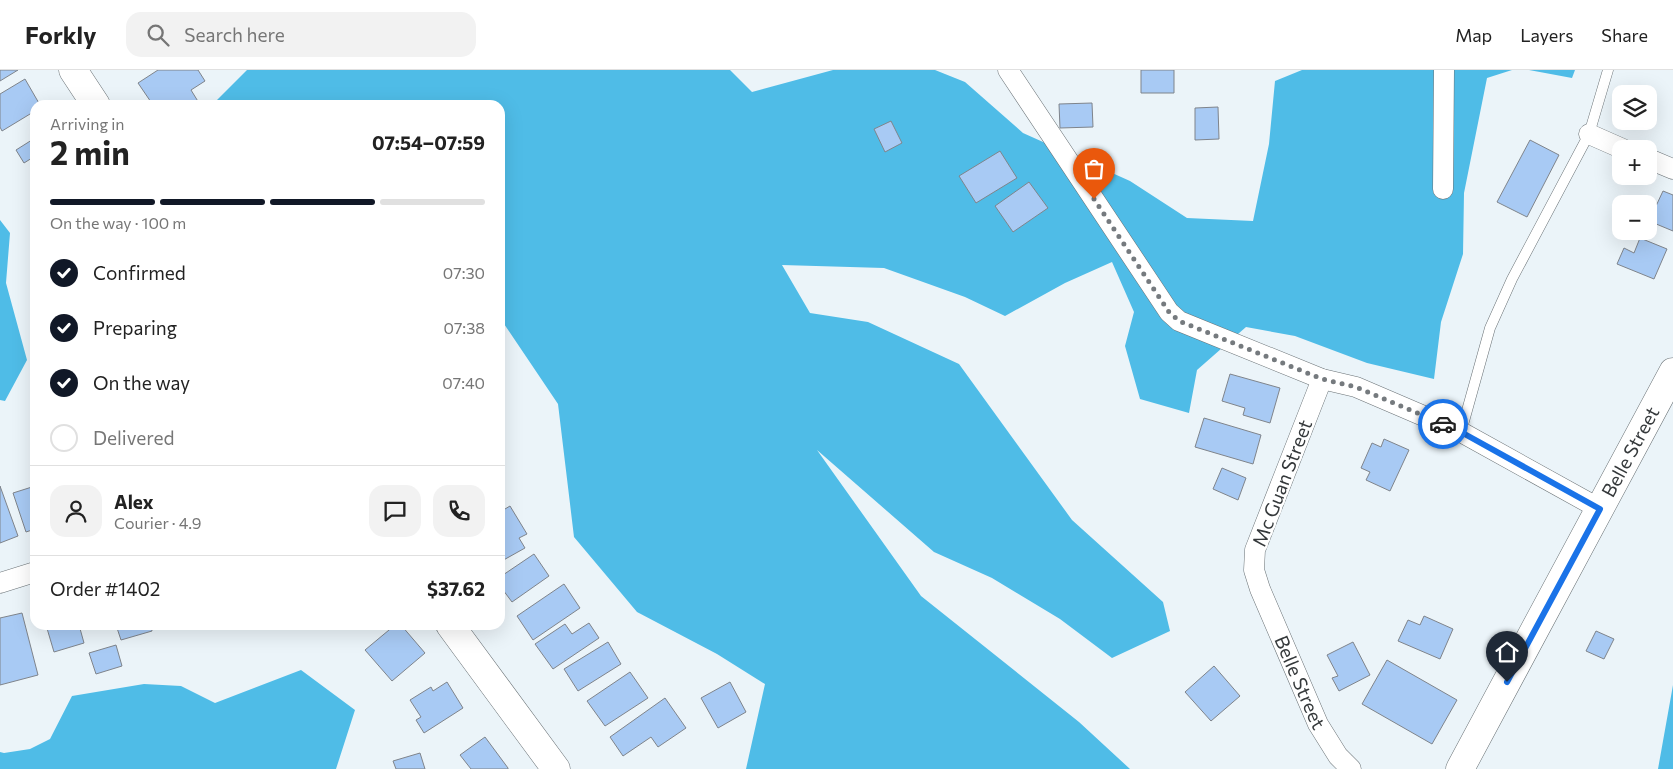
<!DOCTYPE html>
<html lang="en">
<head>
<meta charset="utf-8">
<style>
	body { margin:0; font-family:Commissioner,sans-serif; background:#f2f2f2; color:#222; height:100vh; display:flex; flex-direction:column; font-size:19px; white-space:nowrap }
	* { box-sizing:border-box; margin:0 }
	p { font-size:16px; color:#767676 }
	.icon { flex:none; width:28px; height:28px; fill:none; stroke:currentColor; stroke-width:2; stroke-linecap:round; stroke-linejoin:round }
	.map { position:relative; flex:1; overflow:hidden }
	.sheet { position:absolute; left:30px; top:30px; width:475px; height:530px; display:flex; flex-direction:column; background:#fff; border-radius:15px; box-shadow:0 5px 20px #0002 }
	.sheet>* { flex:none }
	.buttons { position:absolute; left:1612px; top:15px; display:grid; gap:10px }
	.buttons a { display:grid; place-items:center; width:45px; height:45px; border-radius:10px; background:#fff; box-shadow:0 5px 20px #0002; font-size:25px }
	.pin { position:absolute; display:grid; place-items:center; width:42px; height:42px; color:#fff; margin:-51px -21px; border-radius:50% 50% 50% 0; rotate:-45deg; box-shadow:0 0 5px #0007 }
	.pin .icon { rotate:45deg }
	.courier { position:absolute; display:grid; place-items:center; width:50px; height:50px; margin:-25px; border:4px solid #1a73e8; border-radius:50%; background:#fff; color:#222; box-shadow:0 1px 6px #0007 }
	.headline em { font-style:normal; font-weight:700 }
	.headline div { display:flex; flex-direction:column-reverse }
	.headline { display:flex; align-items:center; justify-content:space-between; height:85px; padding:0 20px }
	h1 { font-size:32px; font-weight:700; line-height:38px }
	.bar { display:grid; grid-template-columns:repeat(4,1fr); gap:8px 5px; align-content:center; height:60px; padding:0 20px }
	.bar i { height:6px; border-radius:4px; background:#e0e0e0 }
	.bar .selected { background:#111827 }
	.bar p { grid-column:span 4 }
	.line { display:flex; align-items:center; gap:12px; padding:0 20px; border-top:1px solid #e0e0e0 }
	.line div { flex:1 }
	.round { display:grid; place-items:center; flex:none; width:52px; height:52px; border-radius:15px; background:#f2f2f2 }
	ol { padding:0 20px; list-style:none }
	li { display:flex; align-items:center; gap:15px; height:55px }
	li p { margin-inline-start:auto }
	li .icon { padding:5px; border-radius:50%; background:#111827; color:#fff; stroke-width:4 }
	li:last-child { color:#767676 }
	li i { width:28px; height:28px; border:2px solid #e0e0e0; border-radius:50% }
	header { display:flex; align-items:center; gap:30px; box-sizing:border-box; height:70px; padding:0 25px; background:#fff; border-bottom:1px solid #e0e0e0 }
	header strong { font-size:24px }
	nav { display:flex; gap:28px; margin-inline-start:auto; font-size:18px }
	.search { width:350px; height:45px; background:#f2f2f2; display:flex; align-items:center; gap:12px; box-sizing:border-box; padding:0 18px; border-radius:15px; color:#767676; font-size:19px }
	.map>svg:first-child { display:block }
	.forest { fill:#4fbce7 }
	.building { fill:#a8caf4; stroke:#7f848b }
	.lines { fill:none; stroke-linecap:round; stroke-linejoin:round }
	.lane-casing { stroke:#6a7276; stroke-width:11 }
	.street-casing { stroke:#6a7276; stroke-width:21 }
	.secondary-casing { stroke:#6a7276; stroke-width:29 }
	.lane { stroke:#fff; stroke-width:10 }
	.street { stroke:#fff; stroke-width:20 }
	.secondary { stroke:#fff; stroke-width:28 }
	.done { stroke:#757a7e; stroke-width:5; stroke-dasharray:0 9 }
	.route { stroke:#1a73e8; stroke-width:6 }
	.labels { text-anchor:middle; stroke-width:4.5; stroke-linejoin:round; paint-order:stroke }
	.street-label { font-size:19px; fill:#35393b; stroke:#fff }
</style>
</head>
<body>
<header>
<strong>Forkly</strong>
<div class="search"><svg class="icon" aria-label="search" viewBox="0 0 24 24"><circle cx="10" cy="10" r="6"/><path d="M15 15l6 6"/></svg>Search here</div>
<nav><a>Map</a><a>Layers</a><a>Share</a></nav>
</header>
<div class="map">
<svg width="1673" height="699" viewBox="0 0 1673 699">
	<rect width="100%" height="100%" fill="#ebf4f9"/>
	<path class="forest" d="M 247,0 L 730,0 L 752,22 L 833,0 L 935,0 L 965,12 L 1023,63 L 1130,111 L 1187,148 L 1253,151 L 1269,74 L 1275,11 L 1302,0 L 1512,0 L 1487,8 L 1464,123 L 1463,184 L 1441,252 L 1434,309 L 1367,293 L 1295,266 L 1246,257 L 1197,300 L 1189,343 L 1140,329 L 1125,276 L 1134,242 L 1112,192 L 1065,213 L 1005,246 L 965,227 L 884,198 L 782,195 L 810,243 L 868,252 L 959,294 L 1072,450 L 1163,532 L 1170,561 L 1112,588 L 1060,549 L 992,508 L 934,482 L 817,380 L 921,526 L 1079,652 L 1130,699 L 746,699 L 765,614 L 717,584 L 637,542 L 574,467 L 558,334 L 500,248 L 500,35 L 212,35 Z
		M 1529,0 L 1575,0 L 1572,8 Z
		M 0,150 L 10,163 L 6,213 L 27,290 L 5,331 L 0,330 Z
		M 301,600 L 355,640 L 336,699 L 0,699 L 0,682 L 4,683 L 30,679 L 50,669 L 72,626 L 144,614 L 181,616 L 215,633 Z
		M 1673,615 L 1673,699 L 1658,699 Z"/>
	<path class="building" d="M 0,0 L 18,0 L 0,11 Z
		M 158,0 L 198,0 L 205,11 L 191,20 L 199,33 L 196,35 L 178,35 L 177,33 L 174,35 L 153,35 L 138,13 Z
		M 1141,0 L 1174,0 L 1174,23 L 1141,23 Z
		M 25,9 L 40,35 L 35,35 L 35,41 L 2,61 L 0,57 L 0,24 Z
		M 1092,33 L 1093,57 L 1060,58 L 1059,34 Z
		M 1218,37 L 1219,69 L 1195,70 L 1195,38 Z
		M 891,51 L 902,73 L 885,82 L 874,59 Z
		M 35,68 L 35,93 L 32,88 L 24,93 L 16,80 Z
		M 1530,70 L 1559,85 L 1527,147 L 1497,132 Z
		M 1000,81 L 1017,108 L 976,133 L 959,106 Z
		M 1029,112 L 1048,138 L 1013,162 L 995,136 Z
		M 1663,121 L 1673,125 L 1673,161 L 1649,151 Z
		M 1640,168 L 1667,179 L 1654,209 L 1617,194 L 1624,178 L 1634,183 Z
		M 1230,304 L 1280,318 L 1270,353 L 1243,345 L 1245,338 L 1222,331 Z
		M 1204,348 L 1261,365 L 1253,394 L 1195,377 Z
		M 1384,369 L 1409,380 L 1390,421 L 1366,410 L 1370,402 L 1361,398 L 1372,373 L 1381,377 Z
		M 1222,398 L 1246,408 L 1238,430 L 1213,419 Z
		M 0,416 L 18,466 L 0,473 Z
		M 35,416 L 35,459 L 26,462 L 13,423 Z
		M 510,436 L 527,464 L 519,468 L 525,478 L 500,492 L 500,442 Z
		M 534,484 L 549,506 L 512,532 L 500,516 L 500,507 Z
		M 564,514 L 580,538 L 533,570 L 517,546 Z
		M 22,543 L 38,605 L 0,615 L 0,548 Z
		M 1424,546 L 1453,559 L 1440,589 L 1398,571 L 1408,550 L 1420,555 Z
		M 589,553 L 599,568 L 553,599 L 535,574 L 565,554 L 572,564 Z
		M 46,555 L 79,555 L 84,573 L 54,582 Z
		M 116,555 L 151,555 L 152,561 L 121,570 Z
		M 395,555 L 401,555 L 425,583 L 392,611 L 365,580 Z
		M 1596,561 L 1614,569 L 1604,589 L 1586,581 Z
		M 608,572 L 621,594 L 578,621 L 564,599 Z
		M 1353,572 L 1370,605 L 1339,621 L 1332,608 L 1338,606 L 1327,585 Z
		M 116,575 L 122,596 L 96,604 L 89,583 Z
		M 1387,590 L 1457,630 L 1432,674 L 1362,634 Z
		M 1214,596 L 1240,626 L 1211,651 L 1185,622 Z
		M 630,602 L 648,628 L 605,656 L 587,631 Z
		M 447,612 L 463,638 L 424,663 L 416,650 L 421,647 L 410,630 L 431,617 L 433,621 Z
		M 730,612 L 746,642 L 718,658 L 701,628 Z
		M 665,628 L 686,658 L 658,677 L 651,667 L 623,686 L 610,667 Z
		M 485,667 L 508,698 L 508,699 L 471,699 L 460,685 Z
		M 420,683 L 425,699 L 396,699 L 393,691 Z"/>
	<g class="lines">
		<g class="lane-casing">
			<path id="lane" d="M 1461,362 L 1490,258 L 1512,209 L 1589,64 L 1608,0"/>
		</g>
		<g class="street-casing">
			<g id="street">
				<path d="M 1008,0 L 1169,242 L 1179,251 L 1322,309 L 1356,317 L 1461,362 L 1600,439"/>
				<path d="M 1589,64 L 1623,79"/>
				<path d="M 1649,89 L 1673,99"/>
				<path d="M 1443,119 L 1444,0"/>
				<path id="s1" d="M 1322,309 L 1255,480 L 1254,500 L 1260,519 L 1318,654 L 1338,686 L 1351,699"/>
				<path d="M 0,513 L 35,502"/>
			</g>
		</g>
		<g class="secondary-casing">
			<g id="secondary">
				<path d="M 73,0 L 96,35"/>
				<path d="M 450,555 L 556,699"/>
				<path id="s2" d="M 1460,699 L 1673,302"/>
			</g>
		</g>
		<use href="#lane" class="lane"/>
		<use href="#street" class="street"/>
		<use href="#secondary" class="secondary"/>
	</g>
	<g class="lines">
		<path class="done" d="M 1094,129 L 1169,242 L 1179,251 L 1322,309 L 1356,317 L 1443,354"/>
		<path class="route" d="M 1443,354 L 1461,362 L 1600,439 L 1507,612"/>
	</g>
	<g class="labels">
		<g class="street-label">
			<text dy="7" stroke="none"><textPath href="#s2" startOffset="360">Belle Street</textPath></text>
			<text transform="translate(1282 413) rotate(-69)" y="7">Mc Guan Street</text>
			<text dy="7" stroke="none"><textPath href="#s1" startOffset="325">Belle Street</textPath></text>
		</g>
	</g>
</svg>
<div class="buttons">
<a><svg class="icon" aria-label="layers" viewBox="0 0 24 24"><path d="M12 4l9 5-9 5-9-5zM3 14l9 5 9-5"/></svg></a>
<a>+</a>
<a>−</a>
</div>
<div class="pin" style="left:1094px;top:129px;background:#ea580c"><svg class="icon" aria-label="bag" viewBox="0 0 24 24"><path d="M5 8h14l-1 12H6zM9 8a3 3 0 0 1 6 0"/></svg></div>
<div class="pin" style="left:1507px;top:612px;background:#1f2937"><svg class="icon" aria-label="home" viewBox="0 0 24 24"><path d="M3 11l9-7 9 7M6 9v11h12V9"/></svg></div>
<div class="courier" style="left:1443px;top:354px"><svg class="icon" aria-label="car" viewBox="0 0 24 24"><path d="M5 17H2v-5l4-1 3-4h7l3 4 3 1v5h-3M9 17h6M6 11h13"/><circle cx="7" cy="17" r="2"/><circle cx="17" cy="17" r="2"/></svg></div>
<section class="sheet">
<div class="headline"><div><h1>2 min</h1><p>Arriving in</p></div><em>07:54–07:59</em></div>
<div class="bar"><i class="selected"></i><i class="selected"></i><i class="selected"></i><i></i><p>On the way · 100 m</p></div>
<ol>
<li><svg class="icon" aria-label="check" viewBox="0 0 24 24"><path d="M5 12l5 5 9-10"/></svg>Confirmed<p>07:30</p></li>
<li><svg class="icon" aria-label="check" viewBox="0 0 24 24"><path d="M5 12l5 5 9-10"/></svg>Preparing<p>07:38</p></li>
<li><svg class="icon" aria-label="check" viewBox="0 0 24 24"><path d="M5 12l5 5 9-10"/></svg>On the way<p>07:40</p></li>
<li><i></i>Delivered</li>
</ol>
<div class="line" style="height:90px"><a class="round"><svg class="icon" aria-label="person" viewBox="0 0 24 24"><circle cx="12" cy="8" r="4"/><path d="M4 21q1-7 8-7t8 7"/></svg></a><div><b>Alex</b><p>Courier · 4.9</p></div><a class="round"><svg class="icon" aria-label="chat" viewBox="0 0 24 24"><path d="M4 5h16v11H9l-5 4z"/></svg></a><a class="round"><svg class="icon" aria-label="phone" viewBox="0 0 24 24"><path d="M5 4h4l2 5-3 2q2 4 5 5l2-3 5 2v4C11 20 4 13 5 4z"/></svg></a></div>
<div class="line" style="height:65px"><div>Order #1402</div><b>$37.62</b></div>
</section>
</div>
</body>
</html>
